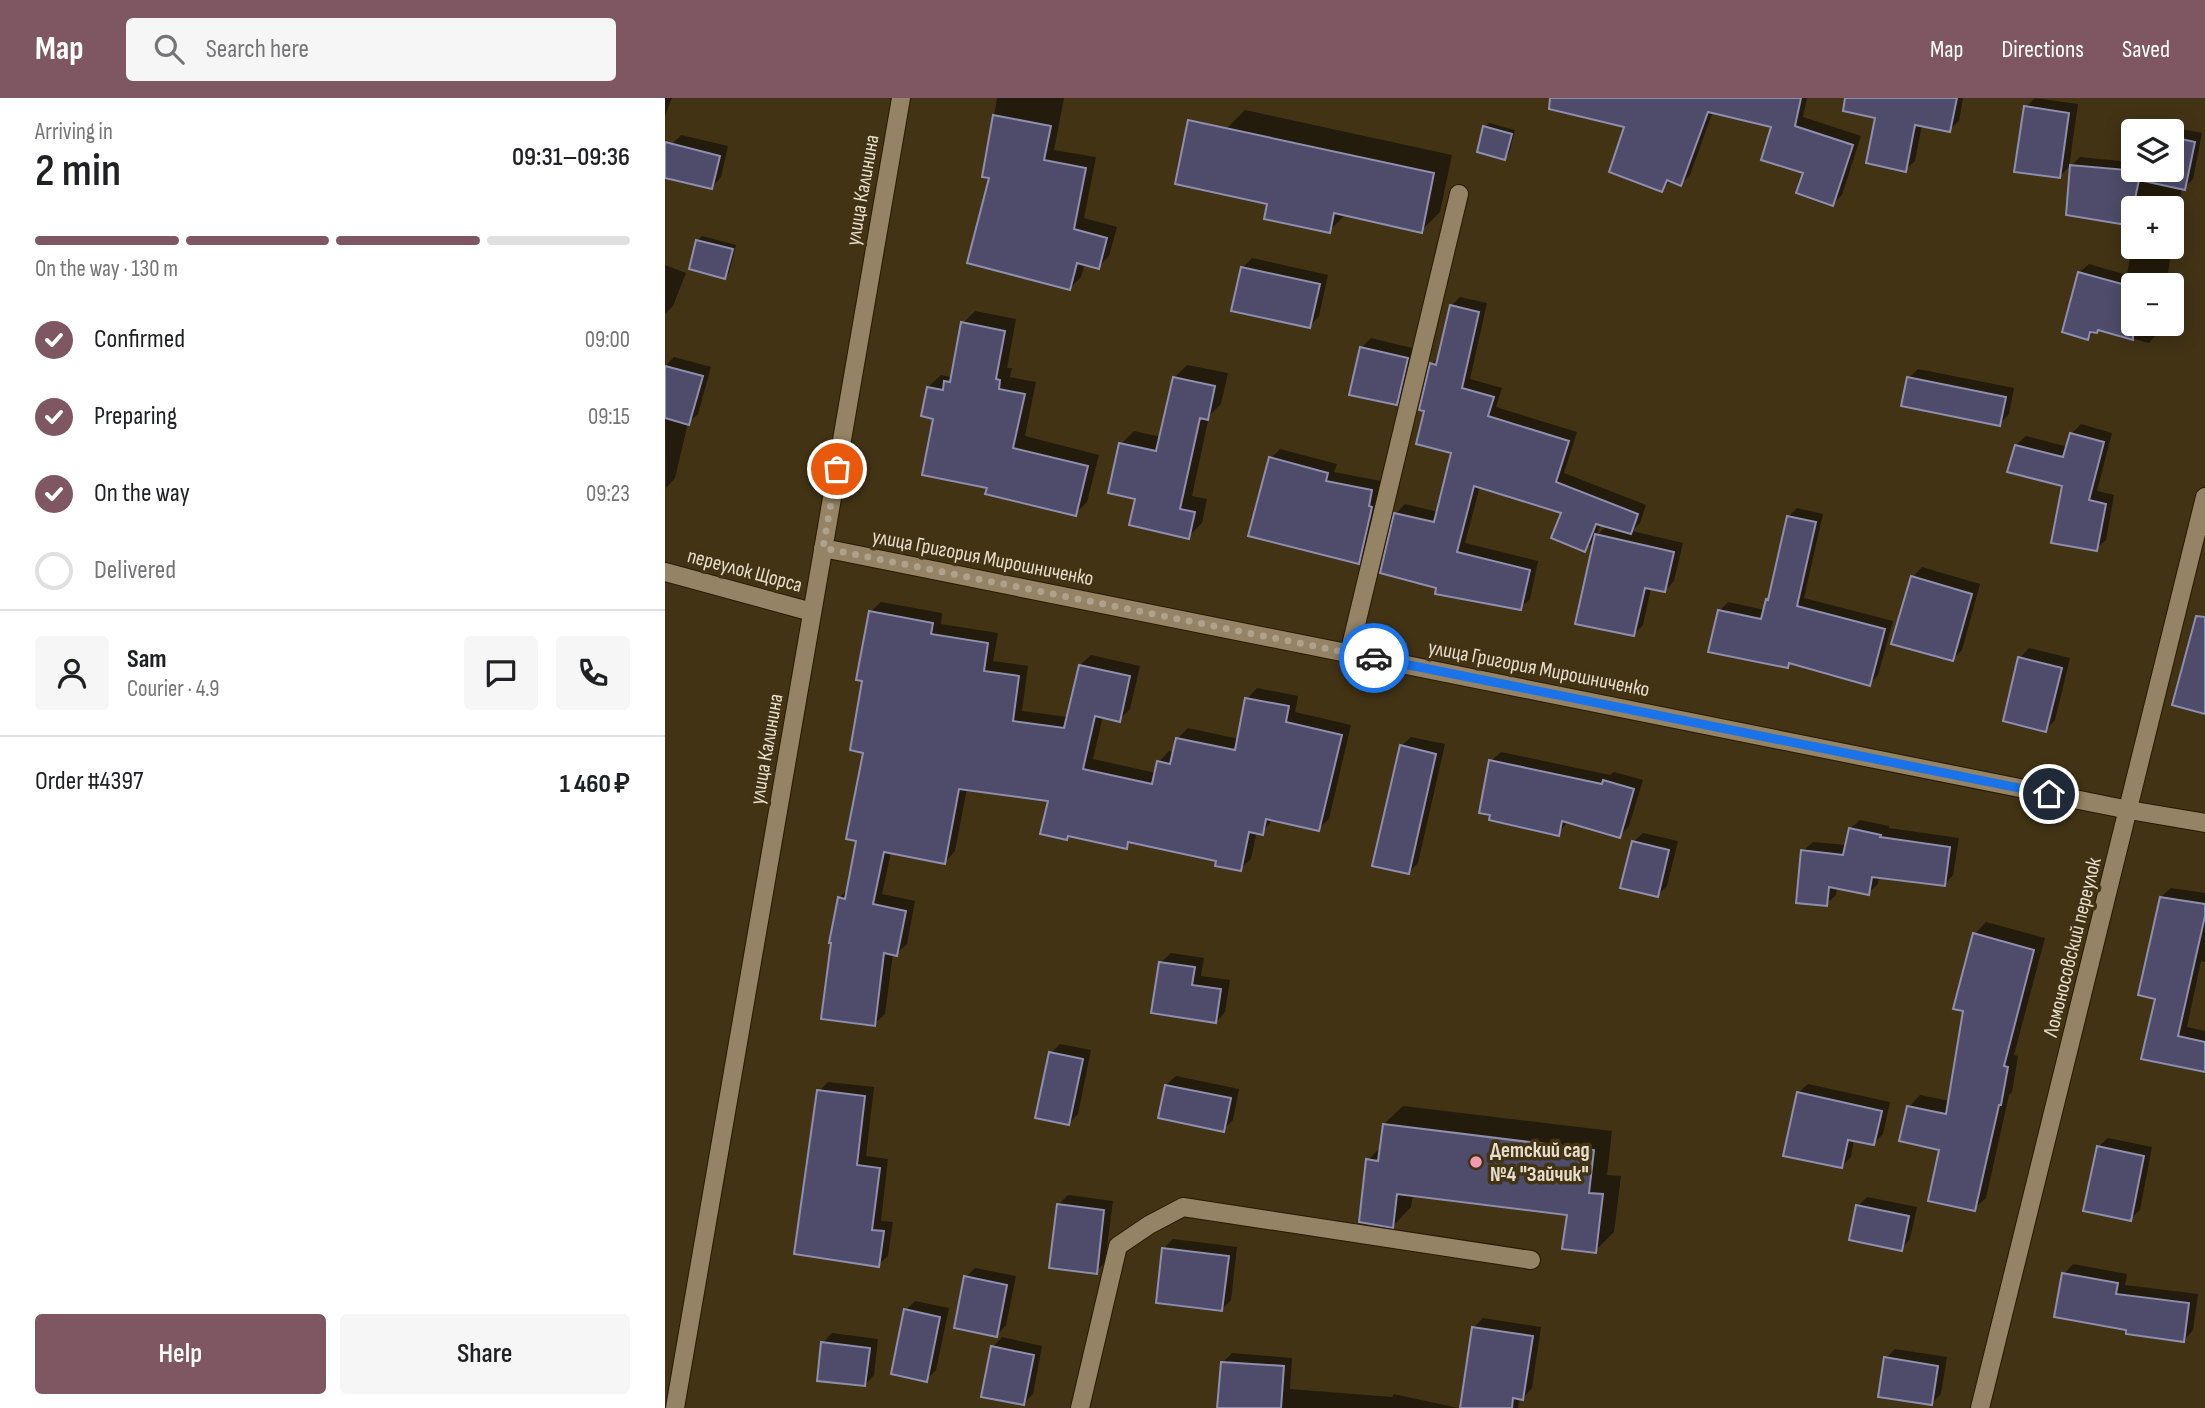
<!DOCTYPE html>
<html lang="en">
<head>
<meta charset="utf-8">
<style>
	body { margin:0; font-family:"Sofia Sans Condensed",sans-serif; background:#f6f6f6; color:#202124; height:100vh; display:flex; flex-direction:column; font-size:26px; white-space:nowrap }
	* { box-sizing:border-box; margin:0 }
	p { font-size:23px; color:#757577 }
	.icon { flex:none; width:38px; height:38px; fill:none; stroke:currentColor; stroke-width:2; stroke-linecap:round; stroke-linejoin:round }
	.map { position:relative; flex:1; overflow:hidden }
	.sheet { display:flex; flex-direction:column; background:#fff; width:665px }
	.sheet>* { flex:none }
	.tools { position:absolute; left:1456px; top:21px; display:grid; gap:14px }
	.tools a { display:grid; place-items:center; width:63px; height:63px; border-radius:7px; background:#fff; box-shadow:0 4px 18px #0003; font-size:35px }
	.pin { position:absolute; display:grid; place-items:center; width:60px; height:60px; color:#fff; margin:-30px; border:4px solid #fff; border-radius:50%; box-shadow:0 2px 7px #0007 }
	.courier { position:absolute; display:grid; place-items:center; width:70px; height:70px; margin:-35px; border:5px solid #1a73e8; border-radius:50%; background:#fff; color:#222; box-shadow:0 2px 9px #0007 }
	.head em { font-style:normal; font-weight:600 }
	.head div { display:flex; flex-direction:column-reverse }
	.head { display:flex; align-items:center; justify-content:space-between; height:119px; padding:0 35px }
	h1 { font-size:46px; font-weight:600; line-height:52px }
	.bar { display:grid; grid-template-columns:repeat(4,1fr); gap:10px 7px; align-content:center; height:84px; padding:0 35px }
	.bar i { height:9px; border-radius:5px; background:#e0e0e0 }
	.bar .selected { background:#7e5763 }
	.bar p { grid-column:span 4 }
	.line { display:flex; align-items:center; gap:18px; padding:0 35px; border-top:2px solid #e0e0e0 }
	.line div { flex:1 }
	.round { display:grid; place-items:center; flex:none; width:74px; height:74px; border-radius:7px; background:#f6f6f6 }
	ol { padding:0 35px; list-style:none }
	li { display:flex; align-items:center; gap:21px; height:77px }
	li p { margin-inline-start:auto }
	li .icon { padding:7px; border-radius:50%; background:#7e5763; color:#fff; stroke-width:4 }
	li:last-child { color:#757577 }
	li i { width:38px; height:38px; border:4px solid #e0e0e0; border-radius:50% }
	.button { display:flex; gap:14px; margin-top:auto; padding:14px 35px }
	.button a { flex:1; height:80px; border-radius:7px; background:#7e5763; color:#fff; font-size:28px; font-weight:600; line-height:80px; text-align:center }
	.button a+a { background:#f6f6f6; color:#202124 }
	header { display:flex; align-items:center; gap:42px; box-sizing:border-box; height:98px; padding:0 35px; background:#7e5763; color:#fff }
	header strong { font-size:33px }
	nav { display:flex; gap:38px; margin-inline-start:auto; font-size:24px }
	.search { width:490px; height:63px; background:#f6f6f6; display:flex; align-items:center; gap:18px; box-sizing:border-box; padding:0 24px; border-radius:7px; color:#757577; font-size:26px }
	main { display:flex; flex:1; min-height:0 }
	.map>svg:first-child { display:block }
	.shadow { fill:#0007; fill-rule:evenodd }
	.building { fill:#4e4c6a; stroke:#8f8eaf; stroke-width:2 }
	.lines { fill:none; stroke-linecap:round; stroke-linejoin:round }
	.lane-casing { stroke:#281a00; stroke-width:20 }
	.street-casing { stroke:#281a00; stroke-width:20 }
	.lane { stroke:#948364; stroke-width:18 }
	.street { stroke:#948364; stroke-width:18 }
	.done { stroke:#aea28d; stroke-width:7; stroke-dasharray:0 12.6 }
	.route { stroke:#1a73e8; stroke-width:9 }
	.poi-dot { fill:#f29ab0; stroke:#423315; stroke-width:2.5 }
	.labels { text-anchor:middle; stroke-width:7; stroke-linejoin:round; paint-order:stroke }
	.street-label { font-size:21px; fill:#e8decd; stroke:#423315 }
	.poi-label { font-size:21px; font-weight:bold; fill:#e8decd; stroke:#423315; text-anchor:start }
</style>
</head>
<body>
<header>
<strong>Map</strong>
<div class="search"><svg class="icon" aria-label="search" viewBox="0 0 24 24"><circle cx="10" cy="10" r="6"/><path d="M15 15l6 6"/></svg>Search here</div>
<nav><a>Map</a><a>Directions</a><a>Saved</a></nav>
</header>
<main>
<section class="sheet">
<div class="head"><div><h1>2 min</h1><p>Arriving in</p></div><em>09:31–09:36</em></div>
<div class="bar"><i class="selected"></i><i class="selected"></i><i class="selected"></i><i></i><p>On the way · 130 m</p></div>
<ol>
<li><svg class="icon" aria-label="check" viewBox="0 0 24 24"><path d="M5 12l5 5 9-10"/></svg>Confirmed<p>09:00</p></li>
<li><svg class="icon" aria-label="check" viewBox="0 0 24 24"><path d="M5 12l5 5 9-10"/></svg>Preparing<p>09:15</p></li>
<li><svg class="icon" aria-label="check" viewBox="0 0 24 24"><path d="M5 12l5 5 9-10"/></svg>On the way<p>09:23</p></li>
<li><i></i>Delivered</li>
</ol>
<div class="line" style="height:126px"><a class="round"><svg class="icon" aria-label="person" viewBox="0 0 24 24"><circle cx="12" cy="8" r="4"/><path d="M4 21q1-7 8-7t8 7"/></svg></a><div><b>Sam</b><p>Courier · 4.9</p></div><a class="round"><svg class="icon" aria-label="chat" viewBox="0 0 24 24"><path d="M4 5h16v11H9l-5 4z"/></svg></a><a class="round"><svg class="icon" aria-label="phone" viewBox="0 0 24 24"><path d="M5 4h4l2 5-3 2q2 4 5 5l2-3 5 2v4C11 20 4 13 5 4z"/></svg></a></div>
<div class="line" style="height:91px"><div>Order #4397</div><b>1 460 ₽</b></div>
<div class="button"><a>Help</a><a>Share</a></div>
</section>
<div class="map">
<svg width="1540" height="1310" viewBox="0 0 1540 1310">
	<rect width="100%" height="100%" fill="#423315"/>
	<path class="shadow" d="M 0,0 L 7,0 L 0,18 Z
		M 332,0 L 399,0 L 389,52 L 431,59 L 419,120 L 452,129 L 444,158 L 433,169 L 420,165 L 416,179 L 405,190 L 326,79 L 319,77 Z
		M 927,0 L 1142,0 L 1138,19 L 1196,38 L 1177,97 L 1168,106 L 1140,74 L 1108,27 L 1048,13 L 1025,77 L 1016,86 L 1006,82 L 997,92 L 961,27 Z
		M 1216,0 L 1298,0 L 1294,23 L 1284,32 L 1257,27 L 1250,63 L 1240,72 Z
		M 1370,0 L 1413,6 L 1404,69 L 1394,79 L 1361,9 Z
		M 580,12 L 787,57 L 775,114 L 756,133 L 681,116 L 664,133 L 604,105 L 561,31 Z
		M 1480,24 L 1537,35 L 1528,81 L 1519,90 L 1517,89 L 1501,187 L 1468,187 L 1468,226 L 1496,226 L 1492,236 L 1484,245 L 1434,231 L 1423,240 L 1399,233 L 1415,174 L 1424,166 L 1462,177 L 1468,140 L 1468,149 L 1507,149 L 1507,110 L 1468,110 L 1468,126 L 1402,116 L 1406,68 L 1415,59 L 1465,64 L 1468,47 L 1468,72 L 1507,72 L 1507,33 L 1471,33 Z
		M 824,25 L 850,32 L 844,56 L 840,60 L 820,29 Z
		M 16,37 L 63,48 L 56,79 L 47,89 L 0,78 L 7,46 Z
		M 37,138 L 71,147 L 64,175 L 60,179 L 26,170 L 33,142 Z
		M 587,160 L 663,177 L 654,218 L 645,228 L 578,170 Z
		M 0,167 L 21,175 L 8,208 L 0,216 Z
		M 795,199 L 822,205 L 805,281 L 837,290 L 831,309 L 912,334 L 899,375 L 981,407 L 975,425 L 967,433 L 1018,445 L 1009,483 L 1000,493 L 986,490 L 978,527 L 969,536 L 931,441 L 920,452 L 898,414 L 815,388 L 800,445 L 873,463 L 865,501 L 855,510 L 774,489 L 731,416 L 740,406 L 773,414 L 788,353 L 761,312 L 767,266 L 775,258 L 786,208 ZM 936,425 L 942,427 L 931,438 Z
		M 310,213 L 351,221 L 342,270 L 347,270 L 345,279 L 371,284 L 360,338 L 434,357 L 422,404 L 410,416 L 324,388 L 270,319 L 263,289 L 276,277 L 286,279 L 298,225 Z
		M 706,240 L 751,251 L 741,296 L 731,305 L 696,250 Z
		M 9,259 L 46,269 L 33,316 L 23,325 L 10,380 L 1,390 L 0,268 Z
		M 522,267 L 563,275 L 556,306 L 544,318 L 527,398 L 542,401 L 537,425 L 523,439 L 472,400 L 456,346 L 469,333 L 496,339 L 509,280 Z
		M 1253,271 L 1349,290 L 1344,316 L 1335,326 L 1244,280 Z
		M 1416,326 L 1447,335 L 1432,393 L 1449,397 L 1441,442 L 1431,451 L 1399,387 L 1351,347 L 1361,338 L 1403,349 L 1406,336 Z
		M 615,351 L 672,366 L 669,374 L 716,383 L 712,399 L 716,400 L 703,455 L 693,464 L 606,360 Z
		M 1132,410 L 1158,416 L 1139,500 L 1228,523 L 1213,577 L 1205,586 L 1127,564 L 1122,568 L 1054,513 L 1063,504 L 1100,512 L 1106,499 L 1123,419 Z
		M 1257,469 L 1315,486 L 1297,552 L 1287,562 L 1248,479 Z
		M 216,504 L 277,515 L 276,526 L 333,535 L 328,563 L 363,568 L 357,613 L 403,619 L 415,567 L 426,557 L 475,568 L 465,611 L 454,622 L 438,618 L 428,661 L 491,675 L 494,664 L 504,653 L 509,655 L 512,641 L 523,630 L 574,641 L 582,601 L 592,590 L 633,598 L 630,614 L 686,627 L 664,721 L 653,731 L 608,721 L 597,735 L 592,733 L 586,761 L 575,771 L 553,761 L 467,743 L 461,749 L 405,737 L 402,740 L 385,701 L 302,690 L 290,753 L 280,764 L 226,754 L 217,796 L 250,803 L 242,846 L 231,856 L 228,855 L 220,916 L 209,926 L 174,800 L 183,791 L 194,742 L 200,653 L 199,582 L 205,514 Z
		M 1364,550 L 1405,560 L 1390,622 L 1381,632 L 1355,560 Z
		M 746,639 L 780,646 L 753,765 L 743,775 L 736,648 Z
		M 836,654 L 945,677 L 949,674 L 978,682 L 964,728 L 955,738 L 903,723 L 893,736 L 827,715 L 826,663 Z
		M 1195,722 L 1224,728 L 1224,730 L 1294,740 L 1288,777 L 1279,787 L 1214,778 L 1213,786 L 1203,795 L 1172,789 L 1171,797 L 1161,806 L 1138,753 L 1148,744 L 1182,747 L 1185,731 Z
		M 978,735 L 1013,743 L 1002,788 L 992,798 L 968,744 Z
		M 1506,790 L 1540,795 L 1540,864 L 1536,863 L 1522,929 L 1540,933 L 1540,972 L 1479,959 L 1492,900 L 1496,799 Z
		M 1321,824 L 1380,840 L 1349,957 L 1353,958 L 1347,994 L 1344,997 L 1321,1100 L 1309,1111 L 1276,1051 L 1244,1009 L 1255,997 L 1285,1003 L 1310,836 Z
		M 506,855 L 539,860 L 536,878 L 565,882 L 560,914 L 551,924 L 496,864 Z
		M 395,946 L 426,952 L 413,1016 L 404,1025 L 386,955 Z
		M 511,978 L 574,991 L 568,1022 L 558,1032 L 501,987 Z
		M 163,984 L 209,989 L 201,1058 L 223,1061 L 216,1123 L 228,1124 L 223,1158 L 213,1167 L 154,993 Z
		M 1143,986 L 1225,1004 L 1218,1036 L 1209,1045 L 1189,1041 L 1186,1059 L 1176,1069 L 1133,995 Z
		M 738,1008 L 947,1033 L 942,1077 L 956,1078 L 949,1134 L 930,1153 L 904,1115 L 748,1096 L 746,1109 L 728,1128 L 703,1062 L 717,1048 L 719,1026 Z
		M 1443,1040 L 1487,1049 L 1475,1112 L 1465,1121 L 1433,1049 Z
		M 403,1097 L 448,1103 L 440,1164 L 431,1174 L 394,1106 Z
		M 1202,1099 L 1252,1109 L 1245,1141 L 1236,1151 L 1193,1108 Z
		M 508,1141 L 572,1149 L 566,1202 L 557,1211 L 499,1150 Z
		M 1408,1166 L 1462,1176 L 1460,1187 L 1533,1196 L 1528,1232 L 1519,1242 L 1463,1231 L 1399,1176 Z
		M 310,1170 L 351,1178 L 341,1227 L 332,1237 L 301,1179 Z
		M 250,1203 L 284,1210 L 271,1272 L 261,1282 L 241,1212 Z
		M 818,1220 L 876,1229 L 867,1290 L 858,1300 L 855,1299 L 853,1310 L 796,1310 L 809,1229 Z
		M 167,1235 L 213,1241 L 209,1277 L 200,1287 L 158,1245 Z
		M 337,1239 L 377,1248 L 368,1296 L 359,1305 L 328,1249 Z
		M 1230,1251 L 1282,1259 L 1276,1296 L 1266,1306 L 1221,1260 Z
		M 567,1255 L 627,1260 L 625,1291 L 727,1299 L 729,1296 L 793,1310 L 554,1310 L 557,1265 Z"/>
	<path class="building" d="M 885,0 L 1136,0 L 1130,28 L 1188,47 L 1168,108 L 1131,95 L 1138,75 L 1096,62 L 1106,29 L 1043,14 L 1016,88 L 1002,82 L 997,94 L 944,74 L 959,29 L 884,11 Z
		M 1180,0 L 1292,0 L 1285,34 L 1250,27 L 1241,74 L 1201,65 L 1210,20 L 1178,13 Z
		M 1359,8 L 1404,15 L 1395,80 L 1349,74 Z
		M 328,17 L 386,28 L 379,62 L 421,70 L 409,131 L 442,140 L 434,171 L 412,165 L 405,192 L 302,165 L 324,80 L 317,79 Z
		M 523,22 L 769,75 L 757,135 L 669,115 L 665,135 L 599,121 L 602,106 L 510,86 Z
		M 818,28 L 847,36 L 840,62 L 812,54 Z
		M 1468,38 L 1468,72 L 1507,72 L 1507,39 L 1530,44 L 1520,92 L 1474,82 L 1468,110 L 1468,128 L 1401,117 L 1405,67 L 1461,72 Z
		M 0,44 L 55,58 L 47,91 L 0,80 Z
		M 31,142 L 68,151 L 60,181 L 24,171 Z
		M 576,169 L 655,186 L 645,230 L 566,213 Z
		M 1413,174 L 1468,189 L 1468,242 L 1433,232 L 1432,235 L 1425,234 L 1423,242 L 1397,234 Z
		M 785,207 L 814,214 L 797,290 L 829,299 L 823,318 L 904,343 L 891,384 L 973,416 L 966,436 L 931,426 L 920,454 L 886,440 L 896,415 L 809,388 L 792,454 L 865,472 L 856,512 L 770,496 L 771,490 L 715,475 L 729,415 L 769,424 L 786,355 L 751,346 L 759,313 L 754,312 L 765,265 L 771,267 Z
		M 296,224 L 340,233 L 331,281 L 335,282 L 334,291 L 360,296 L 348,350 L 423,368 L 411,418 L 320,396 L 322,390 L 257,377 L 268,321 L 256,318 L 262,289 L 278,292 L 279,283 L 285,284 Z
		M 695,249 L 743,260 L 732,307 L 684,297 Z
		M 0,268 L 38,278 L 24,327 L 0,320 Z
		M 508,279 L 550,288 L 543,322 L 535,320 L 515,411 L 530,414 L 524,441 L 464,427 L 470,401 L 443,395 L 454,345 L 491,353 Z
		M 1242,279 L 1341,299 L 1335,328 L 1236,308 Z
		M 1405,335 L 1439,344 L 1424,402 L 1441,406 L 1432,453 L 1386,445 L 1397,388 L 1342,374 L 1350,347 L 1398,359 Z
		M 604,359 L 663,375 L 661,383 L 707,392 L 704,408 L 707,409 L 694,466 L 583,438 Z
		M 1122,418 L 1151,424 L 1132,508 L 1220,531 L 1205,588 L 1124,565 L 1123,570 L 1043,554 L 1053,512 L 1096,521 L 1101,501 L 1103,502 Z
		M 930,436 L 1009,454 L 1000,494 L 980,490 L 969,538 L 910,526 Z
		M 1246,478 L 1307,496 L 1288,563 L 1226,546 Z
		M 204,513 L 268,525 L 266,536 L 323,545 L 319,573 L 354,578 L 348,623 L 399,630 L 414,567 L 465,578 L 455,624 L 430,618 L 418,671 L 487,686 L 492,663 L 505,666 L 511,640 L 570,652 L 580,600 L 624,608 L 621,624 L 677,637 L 654,733 L 601,721 L 598,737 L 584,734 L 576,773 L 550,768 L 551,763 L 463,744 L 462,751 L 403,738 L 402,742 L 375,736 L 383,703 L 294,691 L 280,766 L 219,754 L 208,806 L 241,813 L 232,858 L 219,855 L 210,928 L 156,921 L 166,845 L 164,845 L 173,799 L 180,801 L 191,743 L 181,741 L 198,655 L 185,652 L 197,583 L 191,582 Z
		M 1531,518 L 1540,519 L 1540,616 L 1507,607 Z
		M 1353,559 L 1397,570 L 1381,634 L 1338,623 Z
		M 735,647 L 771,656 L 744,776 L 707,768 Z
		M 824,662 L 937,686 L 938,682 L 969,691 L 955,740 L 897,723 L 894,738 L 824,722 L 825,717 L 814,715 Z
		M 1184,730 L 1216,737 L 1215,739 L 1285,749 L 1280,788 L 1207,779 L 1204,797 L 1164,789 L 1162,808 L 1131,805 L 1136,752 L 1178,757 Z
		M 967,743 L 1004,752 L 993,799 L 955,790 Z
		M 1495,799 L 1540,806 L 1540,818 L 1513,938 L 1540,944 L 1540,974 L 1476,961 L 1490,901 L 1473,897 Z
		M 1308,835 L 1369,852 L 1339,968 L 1343,969 L 1336,1007 L 1334,1007 L 1310,1113 L 1263,1103 L 1274,1052 L 1234,1043 L 1242,1008 L 1281,1016 L 1298,913 L 1288,911 Z
		M 494,864 L 530,869 L 527,887 L 556,891 L 551,925 L 486,915 Z
		M 384,954 L 418,961 L 404,1027 L 370,1020 Z
		M 500,987 L 566,1000 L 559,1034 L 493,1020 Z
		M 152,992 L 200,998 L 192,1067 L 215,1070 L 207,1132 L 219,1133 L 214,1169 L 129,1156 Z
		M 1132,994 L 1217,1013 L 1209,1047 L 1183,1042 L 1177,1070 L 1118,1058 Z
		M 718,1026 L 929,1052 L 924,1095 L 938,1096 L 931,1155 L 897,1151 L 902,1117 L 732,1096 L 728,1130 L 694,1124 L 701,1061 L 713,1063 Z
		M 1432,1048 L 1479,1058 L 1466,1123 L 1418,1113 Z
		M 392,1106 L 439,1112 L 432,1176 L 384,1170 Z
		M 1191,1107 L 1244,1118 L 1237,1153 L 1184,1142 Z
		M 497,1150 L 564,1158 L 557,1213 L 491,1205 Z
		M 1397,1175 L 1453,1185 L 1451,1196 L 1524,1205 L 1519,1244 L 1461,1236 L 1461,1232 L 1389,1219 Z
		M 299,1178 L 342,1187 L 332,1239 L 289,1230 Z
		M 239,1211 L 275,1219 L 262,1284 L 226,1276 Z
		M 807,1229 L 868,1238 L 858,1302 L 848,1300 L 847,1310 L 795,1310 Z
		M 156,1244 L 205,1250 L 200,1288 L 152,1283 Z
		M 326,1248 L 369,1257 L 359,1307 L 316,1299 Z
		M 1219,1259 L 1273,1268 L 1267,1307 L 1213,1299 Z
		M 556,1264 L 619,1268 L 616,1310 L 552,1310 Z"/>
	<g class="lines">
		<g class="lane-casing">
			<path id="lane" d="M 684,556 L 794,96
				M 415,1310 L 453,1148 L 484,1127 L 518,1109 L 866,1162"/>
		</g>
		<g class="street-casing">
			<path id="street" d="M 158,450 L 1464,712 L 1540,725
				M 0,474 L 147,514
				M 10,1310 L 236,0
				M 1315,1310 L 1540,399"/>
		</g>
		<use href="#lane" class="lane"/>
		<use href="#street" class="street"/>
	</g>
	<g class="lines">
		<path class="done" d="M 172,371 L 158,450 L 709,560"/>
		<path class="route" d="M 709,560 L 1384,696"/>
	</g>
	<circle class="poi-dot" cx="811" cy="1064" r="7"/>
	<g class="labels">
		<g class="street-label">
			<text transform="translate(197 92) rotate(-80)" y="7">улица Калинина</text>
			<text transform="translate(318 459) rotate(11)" y="7">улица Григория Мирошниченко</text>
			<text transform="translate(80 472) rotate(15)" y="7">переулок Щорса</text>
			<text transform="translate(874 570) rotate(11)" y="7">улица Григория Мирошниченко</text>
			<text transform="translate(101 651) rotate(-80)" y="7">улица Калинина</text>
			<text transform="translate(1407 849) rotate(-76)" y="7">Ломоносовский переулок</text>
		</g>
		<g class="poi-label">
			<text x="825" y="1059">Детский сад<tspan x="825" dy="24">№4 "Зайчик"</tspan></text>
		</g>
	</g>
</svg>
<div class="tools">
<a><svg class="icon" aria-label="layers" viewBox="0 0 24 24"><path d="M12 4l9 5-9 5-9-5zM3 14l9 5 9-5"/></svg></a>
<a>+</a>
<a>−</a>
</div>
<div class="pin" style="left:172px;top:371px;background:#ea580c"><svg class="icon" aria-label="bag" viewBox="0 0 24 24"><path d="M5 8h14l-1 12H6zM9 8a3 3 0 0 1 6 0"/></svg></div>
<div class="pin" style="left:1384px;top:696px;background:#1f2937"><svg class="icon" aria-label="home" viewBox="0 0 24 24"><path d="M3 11l9-7 9 7M6 9v11h12V9"/></svg></div>
<div class="courier" style="left:709px;top:560px"><svg class="icon" aria-label="car" viewBox="0 0 24 24"><path d="M5 17H2v-5l4-1 3-4h7l3 4 3 1v5h-3M9 17h6M6 11h13"/><circle cx="7" cy="17" r="2"/><circle cx="17" cy="17" r="2"/></svg></div>
</div>
</main>
</body>
</html>
